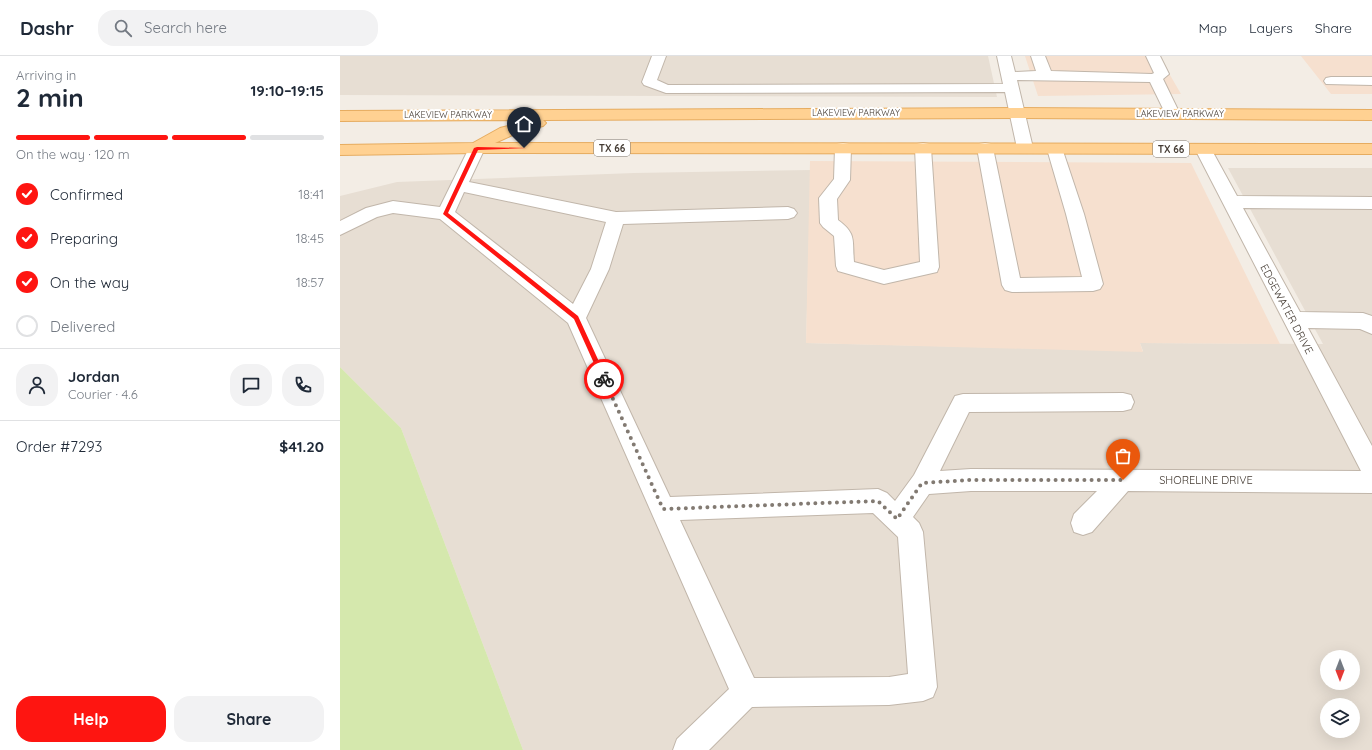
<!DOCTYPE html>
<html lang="en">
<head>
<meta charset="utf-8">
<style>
	body { margin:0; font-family:Quicksand,sans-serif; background:#f2f2f3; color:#1f2937; height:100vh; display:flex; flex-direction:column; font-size:15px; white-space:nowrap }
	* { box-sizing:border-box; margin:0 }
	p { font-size:13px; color:#747a83 }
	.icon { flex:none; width:22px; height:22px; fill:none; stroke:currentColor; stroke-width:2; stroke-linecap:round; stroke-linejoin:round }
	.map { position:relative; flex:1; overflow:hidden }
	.sheet { display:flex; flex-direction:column; background:#fff; width:340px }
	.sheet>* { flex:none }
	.needle { width:26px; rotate:180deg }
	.tools { position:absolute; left:980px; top:594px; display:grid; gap:8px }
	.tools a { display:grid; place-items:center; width:40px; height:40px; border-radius:50%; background:#fff; box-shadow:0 4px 16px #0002; font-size:20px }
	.pin { position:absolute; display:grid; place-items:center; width:34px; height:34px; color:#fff; margin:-41px -17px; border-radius:50% 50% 50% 0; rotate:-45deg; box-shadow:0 0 4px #0007 }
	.pin .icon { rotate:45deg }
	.courier { position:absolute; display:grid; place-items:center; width:40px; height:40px; margin:-20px; border:3px solid #fe1511; border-radius:50%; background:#fff; color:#222; box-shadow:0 1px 5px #0007 }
	.headline em { font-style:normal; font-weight:800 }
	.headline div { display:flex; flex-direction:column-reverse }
	.headline { display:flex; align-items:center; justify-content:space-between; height:68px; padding:0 16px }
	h1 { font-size:26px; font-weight:800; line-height:30px }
	.bar { display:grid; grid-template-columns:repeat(4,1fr); gap:6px 4px; align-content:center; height:48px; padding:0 16px }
	.bar i { height:5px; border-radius:3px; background:#e0e1e3 }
	.bar .selected { background:#fe1511 }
	.bar p { grid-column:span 4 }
	.line { display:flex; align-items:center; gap:10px; padding:0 16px; border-top:1px solid #e0e1e3 }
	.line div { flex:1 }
	.round { display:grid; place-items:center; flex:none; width:42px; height:42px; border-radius:16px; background:#f2f2f3 }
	ol { padding:0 16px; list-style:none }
	li { display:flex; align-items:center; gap:12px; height:44px }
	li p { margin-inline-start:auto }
	li .icon { padding:4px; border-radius:50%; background:#fe1511; color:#fff; stroke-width:4 }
	li:last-child { color:#747a83 }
	li i { width:22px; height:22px; border:2px solid #e0e1e3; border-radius:50% }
	.primary-button { display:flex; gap:8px; margin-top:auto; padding:8px 16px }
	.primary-button a { flex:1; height:46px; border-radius:16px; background:#fe1511; color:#fff; font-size:16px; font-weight:800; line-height:46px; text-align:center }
	.primary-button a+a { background:#f2f2f3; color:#1f2937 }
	header { display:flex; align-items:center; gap:24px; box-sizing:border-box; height:56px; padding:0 20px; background:#fff; border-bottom:1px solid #e0e1e3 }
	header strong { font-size:19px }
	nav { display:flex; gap:22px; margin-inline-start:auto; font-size:14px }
	.search { width:280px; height:36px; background:#f2f2f3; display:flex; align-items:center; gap:10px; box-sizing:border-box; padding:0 14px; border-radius:16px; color:#747a83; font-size:15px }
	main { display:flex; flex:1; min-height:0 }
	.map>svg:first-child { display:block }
	.residential { fill:#e7ded3; fill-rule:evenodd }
	.commercial { fill:#f6e0cf }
	.green { fill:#d5e8ad }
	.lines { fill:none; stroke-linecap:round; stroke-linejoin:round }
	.minor-casing { stroke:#c1b6aa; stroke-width:2 }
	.major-casing { stroke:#e6ac60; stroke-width:2 }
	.minor { fill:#fff; fill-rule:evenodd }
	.major { fill:#ffd192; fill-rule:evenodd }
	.route { fill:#fe1511 }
	.done { stroke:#827a72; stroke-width:4; stroke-dasharray:0 7.2 }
	.labels { text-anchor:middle; stroke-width:4; stroke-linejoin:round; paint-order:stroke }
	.far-street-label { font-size:9px; fill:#453c34; stroke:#fff }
	.shield { fill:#fff; stroke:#7d7671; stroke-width:1 }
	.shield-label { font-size:10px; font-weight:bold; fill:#453c34 }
	.street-label { font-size:11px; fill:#453c34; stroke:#fff }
</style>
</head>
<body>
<header>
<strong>Dashr</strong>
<div class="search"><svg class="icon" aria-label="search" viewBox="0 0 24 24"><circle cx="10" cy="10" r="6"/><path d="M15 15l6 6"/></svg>Search here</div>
<nav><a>Map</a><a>Layers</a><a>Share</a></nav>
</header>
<main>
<section class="sheet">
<div class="headline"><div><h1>2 min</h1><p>Arriving in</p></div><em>19:10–19:15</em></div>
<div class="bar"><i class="selected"></i><i class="selected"></i><i class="selected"></i><i></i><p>On the way · 120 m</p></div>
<ol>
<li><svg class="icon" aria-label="check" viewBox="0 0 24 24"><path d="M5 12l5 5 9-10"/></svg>Confirmed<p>18:41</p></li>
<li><svg class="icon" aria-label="check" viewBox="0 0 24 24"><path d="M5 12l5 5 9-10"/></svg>Preparing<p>18:45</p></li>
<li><svg class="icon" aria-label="check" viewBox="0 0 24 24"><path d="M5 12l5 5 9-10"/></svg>On the way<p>18:57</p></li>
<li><i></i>Delivered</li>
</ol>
<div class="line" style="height:72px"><a class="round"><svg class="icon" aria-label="person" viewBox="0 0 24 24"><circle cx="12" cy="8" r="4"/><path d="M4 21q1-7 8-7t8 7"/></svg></a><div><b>Jordan</b><p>Courier · 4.6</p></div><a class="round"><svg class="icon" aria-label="chat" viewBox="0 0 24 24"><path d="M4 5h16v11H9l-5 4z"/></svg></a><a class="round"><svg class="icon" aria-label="phone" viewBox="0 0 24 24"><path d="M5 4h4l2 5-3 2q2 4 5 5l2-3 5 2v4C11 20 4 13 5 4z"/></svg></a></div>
<div class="line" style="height:52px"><div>Order #7293</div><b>$41.20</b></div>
<div class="primary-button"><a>Help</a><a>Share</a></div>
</section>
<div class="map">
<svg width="1032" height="694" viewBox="0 0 1032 694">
	<rect width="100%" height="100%" fill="#f3ede5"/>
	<path class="residential" d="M 0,0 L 648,0 L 657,41 L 0,39 Z
		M 888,112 L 1032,112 L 1032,694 L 183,694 L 61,372 L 0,311 L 0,140 L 57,126 L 294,117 L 471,114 L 466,287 L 803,295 L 800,287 L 983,288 ZM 987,601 L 1013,601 L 1013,627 L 987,627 ZM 987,649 L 1013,649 L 1013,675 L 987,675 Z"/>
	<path class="commercial" d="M 685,0 L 819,0 L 841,38 L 698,40 Z
		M 961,0 L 1032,0 L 1032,38 L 991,38 Z
		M 470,105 L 851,107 L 940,288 L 800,287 L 803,296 L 466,287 Z"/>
	<path class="green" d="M 0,311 L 61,372 L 183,694 L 0,694 Z"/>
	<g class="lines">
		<g class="minor-casing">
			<path id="minor" d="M 312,0 L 326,0 L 317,24 L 328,29 L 663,28 L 657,0 L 671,0 L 675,16 L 696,15 L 691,0 L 705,0 L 711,15 L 812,18 L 814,17 L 806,0 L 820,0 L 829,18 L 823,23 L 840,58 L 837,61 L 827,61 L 810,26 L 677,24 L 693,92 L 691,96 L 685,97 L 679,96 L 677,92 L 665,36 L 326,37 L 304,29 L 302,26 Z
				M 991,21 L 1032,21 L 1032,29 L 986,28 L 984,25 L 986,22 Z
				M 137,87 L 143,88 L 145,92 L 129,126 L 276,156 L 448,151 L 454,153 L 457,157 L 454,161 L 448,163 L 283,168 L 269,213 L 246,262 L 330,441 L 538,433 L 547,437 L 555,445 L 574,419 L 615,340 L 623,338 L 783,337 L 791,339 L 794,346 L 791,353 L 783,355 L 629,356 L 600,415 L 631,413 L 1021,415 L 855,93 L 857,89 L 863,88 L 869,89 L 897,140 L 1032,141 L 1032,153 L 903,152 L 960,256 L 1023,257 L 1032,260 L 1032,278 L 1020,273 L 968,272 L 1032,390 L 1032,437 L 788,435 L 752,476 L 743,479 L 734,476 L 731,467 L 734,458 L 757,435 L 631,435 L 589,438 L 573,461 L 579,467 L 583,476 L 597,631 L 593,641 L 583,645 L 549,649 L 412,651 L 369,694 L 333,694 L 337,683 L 389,633 L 228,267 L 100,163 L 53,157 L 37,161 L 0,179 L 0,165 L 26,152 L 53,145 L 100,151 L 129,92 L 131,88 ZM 124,136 L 266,166 L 251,213 L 233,248 L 115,156 ZM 533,457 L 558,481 L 568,618 L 549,621 L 414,622 L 340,464 Z
				M 503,87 L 509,88 L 511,92 L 510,124 L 497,143 L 498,164 C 517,178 512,184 514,206 L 544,214 L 580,206 L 575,92 L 577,88 L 583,87 L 589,88 L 591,92 L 599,211 L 597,216 L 544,228 L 498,215 L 496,210 L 494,180 L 483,171 L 480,167 L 479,142 L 494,123 L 495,92 L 497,88 Z
				M 645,87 L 651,88 L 653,92 L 680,222 L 742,221 L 726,158 L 707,93 L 709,89 L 715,88 L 721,89 L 744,158 L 763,228 L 760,233 L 753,235 L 672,236 L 665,234 L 662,229 L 637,92 L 639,88 Z"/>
		</g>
		<g class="major-casing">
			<path id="major" d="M 678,52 L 1032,54 L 1032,64 L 678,62 L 203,64 L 206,67 L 203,70 L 179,76 L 155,87 L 1032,88 L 1032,98 L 137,97 L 0,99 L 0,89 L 133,87 L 160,72 L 191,64 L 0,65 L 0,55 Z"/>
		</g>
		<use href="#minor" class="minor"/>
		<use href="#major" class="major"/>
	</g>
	<path class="route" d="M 137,91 L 187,92 L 138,94 L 108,157 L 238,260 L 267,323 L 266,325 L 262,325 L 234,263 L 103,158 L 134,92 Z"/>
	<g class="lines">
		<path class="done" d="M 264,323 L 323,453 L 538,445 L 557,463 L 582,427 L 631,424 L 783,424"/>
	</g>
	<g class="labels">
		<g class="far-street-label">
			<text x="516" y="60">LAKEVIEW PARKWAY</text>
			<text x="840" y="61">LAKEVIEW PARKWAY</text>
			<text x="108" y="62">LAKEVIEW PARKWAY</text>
		</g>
		<g class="shield">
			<rect x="254" y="84" width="36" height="16" rx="3"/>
			<rect x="813" y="85" width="36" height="16" rx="3"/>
		</g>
		<g class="shield-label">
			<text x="272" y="96">TX 66</text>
			<text x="831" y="97">TX 66</text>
		</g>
		<g class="street-label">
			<text transform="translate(947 253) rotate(62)" y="4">EDGEWATER DRIVE</text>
			<text x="866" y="428">SHORELINE DRIVE</text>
		</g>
	</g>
</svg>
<div class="tools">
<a><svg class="needle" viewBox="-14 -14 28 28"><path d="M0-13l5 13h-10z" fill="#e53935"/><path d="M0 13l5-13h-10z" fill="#747a83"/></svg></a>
<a><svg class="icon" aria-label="layers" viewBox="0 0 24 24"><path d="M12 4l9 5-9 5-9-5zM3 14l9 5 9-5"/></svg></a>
</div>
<div class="pin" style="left:783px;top:424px;background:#ea580c"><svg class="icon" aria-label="bag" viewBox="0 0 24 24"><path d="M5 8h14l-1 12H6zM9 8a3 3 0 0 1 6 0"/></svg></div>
<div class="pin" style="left:184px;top:92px;background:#1f2937"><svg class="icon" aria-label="home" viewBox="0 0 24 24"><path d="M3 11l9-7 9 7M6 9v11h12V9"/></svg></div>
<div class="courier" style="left:264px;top:323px"><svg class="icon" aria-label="bike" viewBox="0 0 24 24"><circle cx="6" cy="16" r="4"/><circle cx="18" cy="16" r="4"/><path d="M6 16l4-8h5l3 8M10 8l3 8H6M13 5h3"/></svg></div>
</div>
</main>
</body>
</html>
